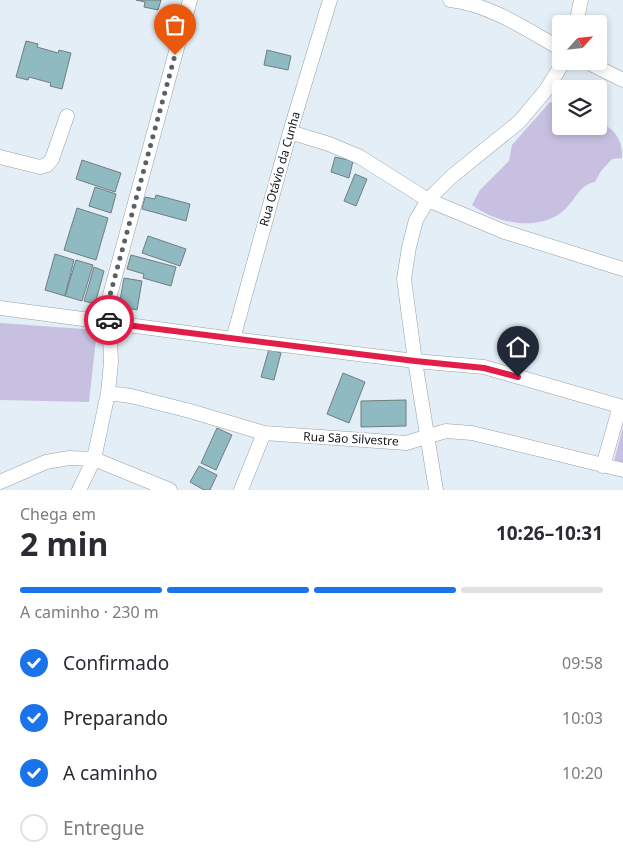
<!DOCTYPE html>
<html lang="pt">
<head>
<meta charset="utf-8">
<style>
	body { margin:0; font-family:"Noto Sans",sans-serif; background:#f2f2f3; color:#2b2b33; height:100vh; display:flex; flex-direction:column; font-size:19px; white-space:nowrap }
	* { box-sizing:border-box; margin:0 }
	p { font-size:16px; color:#7c7c81 }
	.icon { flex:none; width:28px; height:28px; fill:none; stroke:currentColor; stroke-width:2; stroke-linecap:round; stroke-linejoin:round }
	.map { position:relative; height:490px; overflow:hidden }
	.details { display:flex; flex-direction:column; background:#fff; flex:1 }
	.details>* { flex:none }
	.needle { width:32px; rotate:63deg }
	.buttons { position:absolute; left:552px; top:15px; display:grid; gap:10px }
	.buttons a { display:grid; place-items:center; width:55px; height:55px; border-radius:5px; background:#fff; box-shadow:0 2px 8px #0003; font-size:25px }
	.pin { position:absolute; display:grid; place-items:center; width:42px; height:42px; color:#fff; margin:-51px -21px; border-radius:50% 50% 50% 0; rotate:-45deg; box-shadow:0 0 5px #0007 }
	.pin .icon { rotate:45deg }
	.courier { position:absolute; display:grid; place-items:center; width:50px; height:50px; margin:-25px; border:4px solid #e11d48; border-radius:50%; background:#fff; color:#222; box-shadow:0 1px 6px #0007 }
	.summary em { font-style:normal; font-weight:700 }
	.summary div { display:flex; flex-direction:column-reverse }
	.summary { display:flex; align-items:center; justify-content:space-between; height:85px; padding:0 20px }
	h1 { font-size:32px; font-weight:700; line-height:38px }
	.bar { display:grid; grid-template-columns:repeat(4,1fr); gap:8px 5px; align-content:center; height:60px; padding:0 20px }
	.bar i { height:6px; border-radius:4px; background:#e1e1e2 }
	.bar .active { background:#1a73e8 }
	.bar p { grid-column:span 4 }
	ol { padding:0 20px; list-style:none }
	li { display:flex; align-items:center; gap:15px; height:55px }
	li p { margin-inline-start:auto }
	li .icon { padding:5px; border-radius:50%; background:#1a73e8; color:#fff; stroke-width:4 }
	li:last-child { color:#7c7c81 }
	li i { width:28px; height:28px; border:2px solid #e1e1e2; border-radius:50% }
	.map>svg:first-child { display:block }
	.green { fill:#c8c0e0 }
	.building { fill:#8fbac1; stroke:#717d80 }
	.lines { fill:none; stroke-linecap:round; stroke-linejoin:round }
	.minor-casing { stroke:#96a0a7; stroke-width:15 }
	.minor { stroke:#fff; stroke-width:14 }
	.done { stroke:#5a6064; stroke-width:5; stroke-dasharray:0 9 }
	.route { stroke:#e11d48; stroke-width:6 }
	.labels { text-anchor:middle; stroke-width:4; stroke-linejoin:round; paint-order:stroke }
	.street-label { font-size:12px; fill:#0f1316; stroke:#fff }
</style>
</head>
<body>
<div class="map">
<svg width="623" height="490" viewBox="0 0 623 490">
	<rect width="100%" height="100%" fill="#e4eef6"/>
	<path class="green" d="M 550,102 L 561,106 L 561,126 L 599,126 L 599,122 C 615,129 623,140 622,158 L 612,159 L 601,171 L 595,182 C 578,185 575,202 562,212 C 536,232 496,223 472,205 L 480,190 L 509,161 L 512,145 Z
		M 0,323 L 97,330 L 89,402 L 0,400 Z
		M 623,427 L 623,463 L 614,461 Z"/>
	<path class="building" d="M 136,0 L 161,0 L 158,10 L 144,7 L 145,2 Z
		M 26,41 L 38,44 L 37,47 L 58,53 L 59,50 L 71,53 L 62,89 L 50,86 L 51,83 L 29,77 L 28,80 L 16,77 Z
		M 267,50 L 291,56 L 288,70 L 264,65 Z
		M 335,157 L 353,161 L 349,178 L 331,172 Z
		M 82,160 L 121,173 L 115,192 L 76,179 Z
		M 355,174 L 367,179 L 356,206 L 344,201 Z
		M 95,187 L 116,194 L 111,213 L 89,206 Z
		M 156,195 L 190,204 L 186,221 L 142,209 L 145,197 L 155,199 Z
		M 77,208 L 108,218 L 96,260 L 64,250 Z
		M 148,236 L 186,249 L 180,266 L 142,253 Z
		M 55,254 L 74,260 L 65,296 L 45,290 Z
		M 131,255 L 176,267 L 171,286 L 143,278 L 144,274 L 127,269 Z
		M 76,260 L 93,265 L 82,301 L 65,296 Z
		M 94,267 L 104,271 L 95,304 L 84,301 Z
		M 124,278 L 142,281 L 137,310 L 119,306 Z
		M 269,349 L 281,353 L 274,380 L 261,377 Z
		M 343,373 L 365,382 L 349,423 L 327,414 Z
		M 406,400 L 406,426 L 361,427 L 361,401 Z
		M 217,428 L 232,435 L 216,470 L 201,463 Z
		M 199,466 L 217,475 L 210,490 L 204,490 L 190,482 Z"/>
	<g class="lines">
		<g class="minor-casing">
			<path id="minor" d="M 450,0 C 489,4 528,30 561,49
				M 576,24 L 581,0
				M 585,61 L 623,80
				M 290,132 L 329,144 L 360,157 L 428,200 L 505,232 L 623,269
				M 0,157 L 40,167 L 47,165 L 52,159 L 67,116
				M 0,308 L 233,339 L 415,361 L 484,367 L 623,407
				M 233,339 L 290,132 L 330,0
				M 108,393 L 131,396 L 190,411 L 264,433 L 406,443 L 446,431 L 472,433 L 623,470
				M 603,466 L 620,406
				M 0,482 L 46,462 L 69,458 L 94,459 L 170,490
				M 79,490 L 94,459 L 108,393 L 111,362 L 109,313 L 110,295 L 190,0
				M 241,490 L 264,433
				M 436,490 L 415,361 L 404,279 L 409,247 L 416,220 L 428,200 L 451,177 L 519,122 L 546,90 L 564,61"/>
		</g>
		<use href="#minor" class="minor"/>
	</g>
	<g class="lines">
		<path class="done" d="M 109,320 L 110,295 L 175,55"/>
		<path class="route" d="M 109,320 L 110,323 L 415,361 L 484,368 L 518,377"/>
	</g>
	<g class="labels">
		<g class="street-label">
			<text transform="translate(280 169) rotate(-74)" y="4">Rua Otávio da Cunha</text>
			<text transform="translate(351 439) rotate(3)" y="4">Rua São Silvestre</text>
		</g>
	</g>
</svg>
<div class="buttons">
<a><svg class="needle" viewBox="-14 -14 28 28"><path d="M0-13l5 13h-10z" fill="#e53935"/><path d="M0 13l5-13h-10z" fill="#7c7c81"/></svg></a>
<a><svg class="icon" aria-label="layers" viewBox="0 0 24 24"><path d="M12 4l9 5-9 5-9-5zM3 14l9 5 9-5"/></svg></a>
</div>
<div class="pin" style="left:175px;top:55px;background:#ea580c"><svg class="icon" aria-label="bag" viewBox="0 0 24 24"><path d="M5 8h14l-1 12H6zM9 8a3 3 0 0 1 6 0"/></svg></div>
<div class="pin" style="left:518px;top:377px;background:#1f2937"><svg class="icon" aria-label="home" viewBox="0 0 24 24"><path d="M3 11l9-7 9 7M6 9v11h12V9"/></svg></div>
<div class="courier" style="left:109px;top:320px"><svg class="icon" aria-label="car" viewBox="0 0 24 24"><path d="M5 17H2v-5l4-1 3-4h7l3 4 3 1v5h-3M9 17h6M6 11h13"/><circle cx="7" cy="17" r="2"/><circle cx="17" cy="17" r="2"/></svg></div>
</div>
<section class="details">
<div class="summary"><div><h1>2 min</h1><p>Chega em</p></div><em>10:26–10:31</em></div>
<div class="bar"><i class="active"></i><i class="active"></i><i class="active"></i><i></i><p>A caminho · 230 m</p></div>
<ol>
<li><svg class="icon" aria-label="check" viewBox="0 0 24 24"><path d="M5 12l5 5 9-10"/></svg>Confirmado<p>09:58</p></li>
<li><svg class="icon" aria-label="check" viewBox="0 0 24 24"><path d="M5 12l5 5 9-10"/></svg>Preparando<p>10:03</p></li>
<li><svg class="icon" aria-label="check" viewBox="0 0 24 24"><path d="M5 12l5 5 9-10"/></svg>A caminho<p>10:20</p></li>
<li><i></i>Entregue</li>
</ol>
</section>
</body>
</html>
